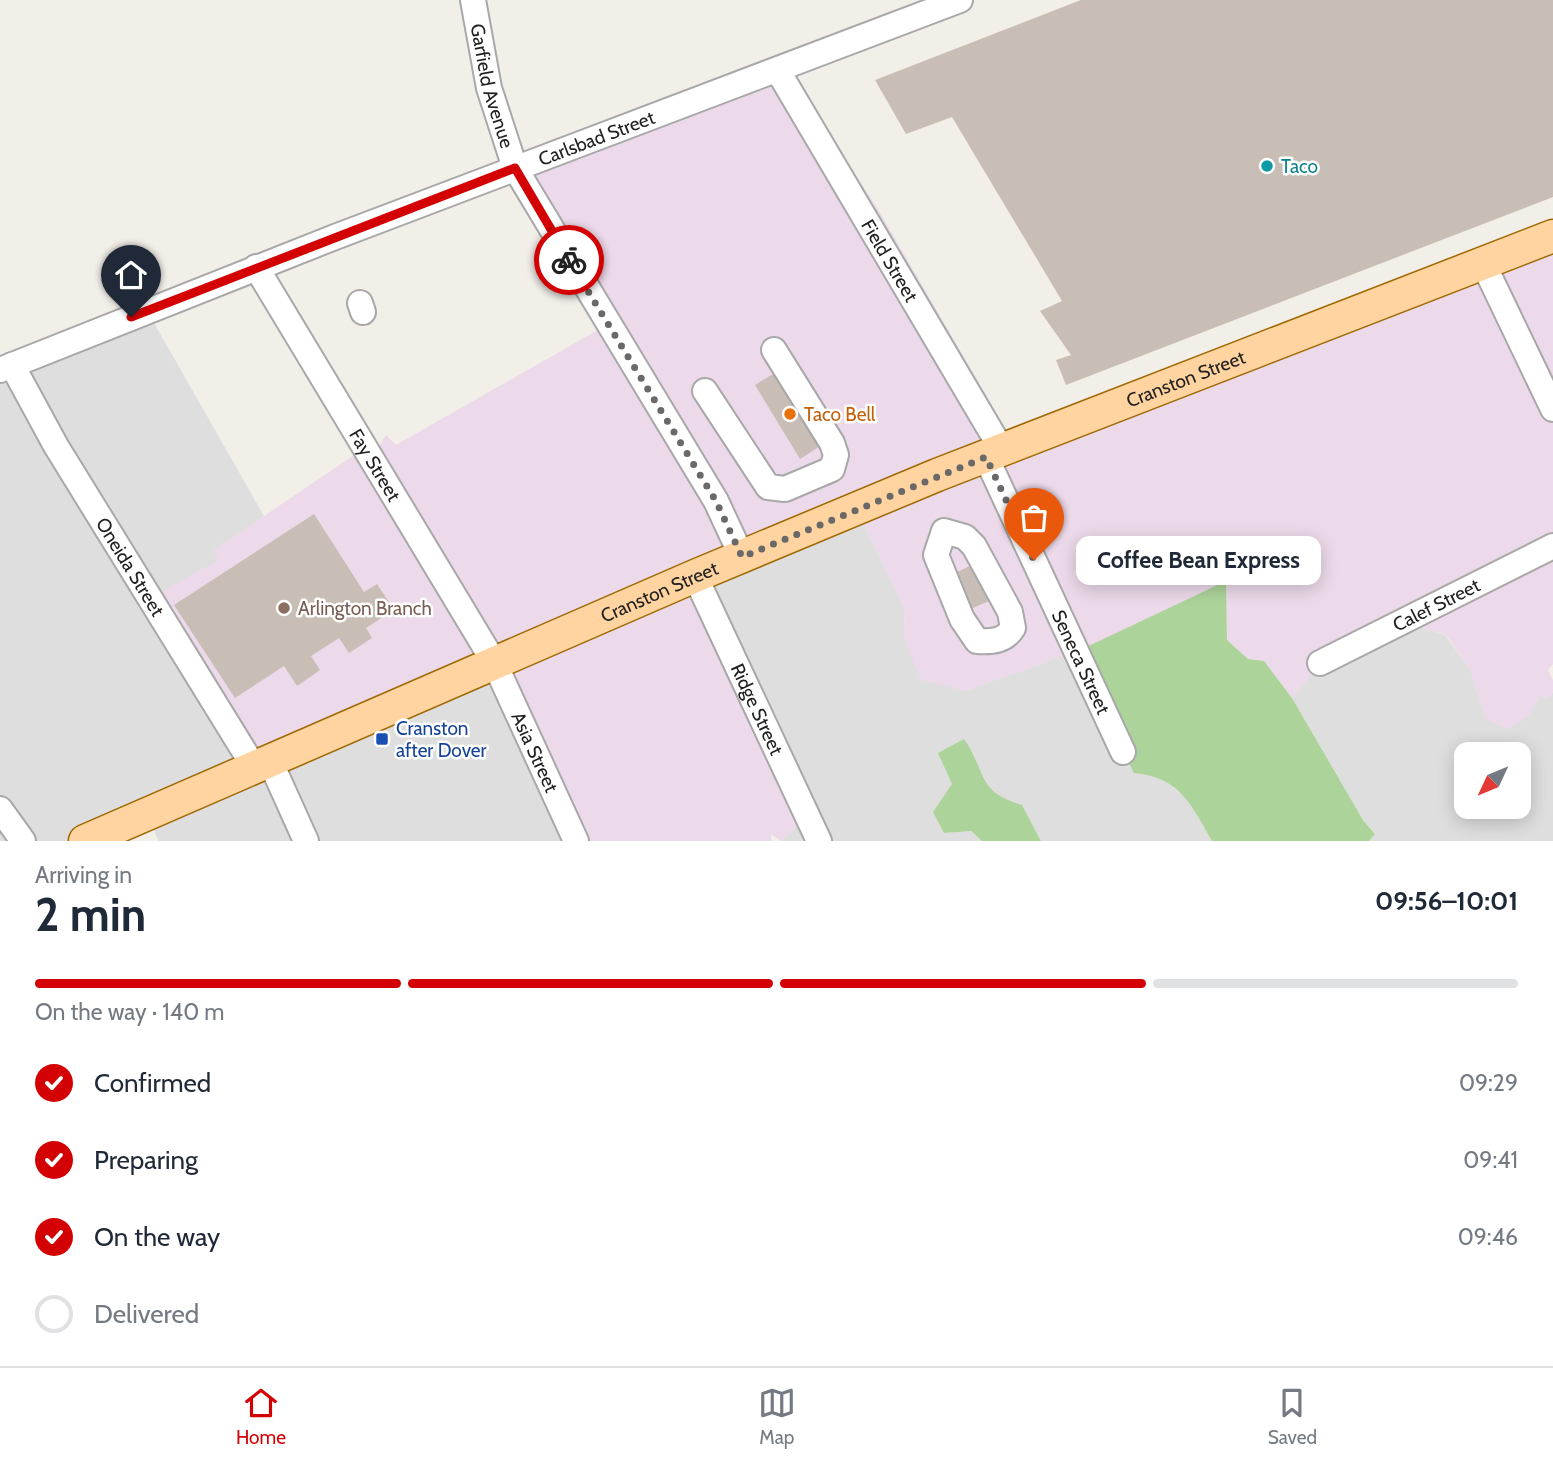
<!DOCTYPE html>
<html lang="en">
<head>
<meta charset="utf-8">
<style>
	body { margin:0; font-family:Cabin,sans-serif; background:#f6f6f7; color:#1f2937; height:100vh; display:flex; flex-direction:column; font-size:26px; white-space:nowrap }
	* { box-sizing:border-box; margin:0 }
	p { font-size:23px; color:#747a83 }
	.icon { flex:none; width:38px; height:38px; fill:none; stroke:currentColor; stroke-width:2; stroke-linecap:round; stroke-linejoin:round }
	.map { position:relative; height:841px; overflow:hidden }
	.details { display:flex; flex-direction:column; background:#fff; flex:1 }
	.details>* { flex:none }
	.needle { width:46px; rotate:226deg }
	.buttons { position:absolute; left:1454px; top:742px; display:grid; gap:14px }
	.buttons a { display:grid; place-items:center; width:77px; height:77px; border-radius:14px; background:#fff; box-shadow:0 4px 18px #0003; font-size:35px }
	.pin { position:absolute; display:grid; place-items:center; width:60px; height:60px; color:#fff; margin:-72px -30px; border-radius:50% 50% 50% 0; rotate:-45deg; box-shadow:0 0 7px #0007 }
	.pin .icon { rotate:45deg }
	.courier { position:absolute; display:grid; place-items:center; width:70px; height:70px; margin:-35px; border:5px solid #d30004; border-radius:50%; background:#fff; color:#222; box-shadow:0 2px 9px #0007 }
	.bubble { position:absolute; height:49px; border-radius:14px; background:#fff; box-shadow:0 4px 18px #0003; font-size:23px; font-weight:800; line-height:49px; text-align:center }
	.overview em { font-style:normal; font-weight:800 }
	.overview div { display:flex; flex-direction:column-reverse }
	.overview { display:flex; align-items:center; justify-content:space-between; height:119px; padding:0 35px }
	h1 { font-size:46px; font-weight:800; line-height:52px }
	.bar { display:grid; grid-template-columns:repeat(4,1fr); gap:10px 7px; align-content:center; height:84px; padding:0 35px }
	.bar i { height:9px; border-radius:5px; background:#e0e1e3 }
	.bar .current { background:#d30004 }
	.bar p { grid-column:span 4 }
	ol { padding:0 35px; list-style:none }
	li { display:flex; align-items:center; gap:21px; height:77px }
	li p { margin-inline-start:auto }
	li .icon { padding:7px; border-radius:50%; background:#d30004; color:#fff; stroke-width:4 }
	li:last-child { color:#747a83 }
	li i { width:38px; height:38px; border:4px solid #e0e1e3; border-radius:50% }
	.tab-bar { display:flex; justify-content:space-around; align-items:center; height:98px; border-top:2px solid #e0e1e3; background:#fff; font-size:19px; color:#747a83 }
	.tab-bar a { display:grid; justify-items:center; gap:4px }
	.tab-bar .current { color:#d30004 }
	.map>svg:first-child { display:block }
	.residential { fill:#dfdede; fill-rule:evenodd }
	.industrial { fill:#ecd9e9 }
	.forest { fill:#acd49a }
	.building { fill:#c8beb6 }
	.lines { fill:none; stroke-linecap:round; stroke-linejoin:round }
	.minor-casing { stroke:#a8a8a8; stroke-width:28 }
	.major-casing { stroke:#9f6800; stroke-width:35 }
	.minor { stroke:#fff; stroke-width:24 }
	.major { stroke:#ffd4a0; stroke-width:32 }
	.done { stroke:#6a6967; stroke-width:7; stroke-dasharray:0 12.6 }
	.route { stroke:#d30004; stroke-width:9 }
	.culture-dot { fill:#0f9aa8; stroke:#fff; stroke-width:2.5 }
	.food-dot { fill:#e8710a; stroke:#fff; stroke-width:2.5 }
	.education-dot { fill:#8d6e63; stroke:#fff; stroke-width:2.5 }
	.transit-dot { fill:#1a4fb4; stroke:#fff; stroke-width:2.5 }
	.labels { text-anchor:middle; stroke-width:5; stroke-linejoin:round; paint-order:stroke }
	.street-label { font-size:19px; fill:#212121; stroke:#fff }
	.culture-label { font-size:19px; fill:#0d838f; stroke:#fff; text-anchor:start }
	.food-label { font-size:19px; fill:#c56008; stroke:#fff; text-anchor:start }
	.education-label { font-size:19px; fill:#785e54; stroke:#fff; text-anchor:start }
	.transit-label { font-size:19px; fill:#164399; stroke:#fff; text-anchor:start }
</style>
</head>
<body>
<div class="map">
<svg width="1553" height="841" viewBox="0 0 1553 841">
	<rect width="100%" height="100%" fill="#f2eee8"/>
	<path class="residential" d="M 146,309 L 264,516 L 214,550 L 488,659 L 572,841 L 159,841 L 149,821 L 88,841 L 0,841 L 0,369 Z
		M 859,514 L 904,607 L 905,641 L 965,691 L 1063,656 L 1079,656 L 1159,775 L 1191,803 L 1212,841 L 1041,841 L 1022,805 L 1001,799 L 986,787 L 973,752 L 952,784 L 944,833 L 971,831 L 982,841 L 781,841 L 807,817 L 699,576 Z
		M 1394,620 L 1445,635 L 1470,669 L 1486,719 L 1526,718 L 1541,695 L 1546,699 L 1553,692 L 1553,841 L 1369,841 L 1375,833 L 1363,820 L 1292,698 L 1332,648 ZM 1466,754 L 1519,754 L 1519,807 L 1466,807 Z"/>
	<path class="industrial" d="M 786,69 L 879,211 L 1013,442 L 1553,235 L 1553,664 L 1548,670 L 1553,680 L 1553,692 L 1546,699 L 1541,695 L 1526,718 L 1507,729 L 1486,719 L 1470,669 L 1446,635 L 1394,620 L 1332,648 L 1292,698 L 1264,661 L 1248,659 L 1227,640 L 1226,582 L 1079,656 L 1063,656 L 965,691 L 921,680 L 905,641 L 904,607 L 859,514 L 699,576 L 807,817 L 781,841 L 771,834 L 771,841 L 572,841 L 496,672 L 235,759 L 144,602 L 218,560 L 214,550 L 366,447 L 376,451 L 386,435 L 396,445 L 612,322 L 517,159 Z"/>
	<path class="forest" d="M 1226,581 L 1227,640 L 1248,659 L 1264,661 L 1292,698 L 1363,820 L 1375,834 L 1369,841 L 1212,841 C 1191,804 1179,777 1134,773 L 1101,707 L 1078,651 Z
		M 964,739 C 988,773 975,791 1022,805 L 1041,841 L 982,841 L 971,831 L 944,833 L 933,812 L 952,784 L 938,753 Z"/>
	<path class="building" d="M 1081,0 L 1553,0 L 1553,197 L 1066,385 L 1056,360 L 1071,355 L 1040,311 L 1062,301 L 952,117 L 906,134 L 875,80 Z
		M 781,369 L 825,443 L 800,459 L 755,385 Z
		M 314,514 L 364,592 L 377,584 L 394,610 L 366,628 L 372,638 L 349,653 L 339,638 L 311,656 L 320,670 L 297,686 L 284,666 L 235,698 L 174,605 Z
		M 972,565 L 989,601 L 966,611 L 949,576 Z"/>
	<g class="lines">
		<g class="minor-casing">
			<g id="minor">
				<path id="s1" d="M 473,0 L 489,88 L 515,168 L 716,501 L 742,557"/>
				<path id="s2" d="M 778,71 L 1002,450"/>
				<path d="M 1483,263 L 1553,409"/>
				<path id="s3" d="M 256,267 L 494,662 L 576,841"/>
				<path d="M 360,303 L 363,312"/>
				<path id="s4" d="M 12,365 L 56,446 L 254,767"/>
				<path id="s5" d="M 0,370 L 335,237 L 960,0"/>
				<path d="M 705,391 L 768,487 L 785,489 L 832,469 L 836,455 L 832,443 L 774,350"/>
				<path id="s6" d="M 986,457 L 1123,752"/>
				<path d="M 944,531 L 965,537 L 974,546 L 1010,612 L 1013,628 C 1005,641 992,642 977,641 L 962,619 L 936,555 Z"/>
				<path id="s7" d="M 695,576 L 819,841"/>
				<path id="s8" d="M 1320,663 L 1553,546"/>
				<path d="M 270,761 L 306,841"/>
				<path d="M 0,809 L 23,841"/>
			</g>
		</g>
		<g class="major-casing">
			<g id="major">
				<path id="s9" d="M 85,841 L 695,576 L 937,475 L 1553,236"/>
			</g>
		</g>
		<use href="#minor" class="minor"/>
		<use href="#major" class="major"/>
	</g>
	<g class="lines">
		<path class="done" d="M 569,260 L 716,501 L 742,557 L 986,457 L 1034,560"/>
		<path class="route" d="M 131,317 L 515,168 L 569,260"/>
	</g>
	<circle class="culture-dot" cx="1267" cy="166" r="7"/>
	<circle class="food-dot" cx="790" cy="414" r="7"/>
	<circle class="education-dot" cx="284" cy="608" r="7"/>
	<rect class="transit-dot" x="375" y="732" width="14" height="14" rx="3.5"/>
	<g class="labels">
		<g class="street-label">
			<text dy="7" stroke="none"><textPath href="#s1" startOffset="88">Garfield Avenue</textPath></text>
			<text dy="7" stroke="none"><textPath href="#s5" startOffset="640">Carlsbad Street</textPath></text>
			<text dy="7" stroke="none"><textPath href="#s2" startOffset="220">Field Street</textPath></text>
			<text dy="7" stroke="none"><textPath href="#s9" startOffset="1194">Cranston Street</textPath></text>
			<text dy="7" stroke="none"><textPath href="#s3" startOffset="231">Fay Street</textPath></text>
			<text dy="7" stroke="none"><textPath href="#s4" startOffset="234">Oneida Street</textPath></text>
			<text dy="7" stroke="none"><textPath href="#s9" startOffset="626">Cranston Street</textPath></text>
			<text dy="7" stroke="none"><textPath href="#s8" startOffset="130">Calef Street</textPath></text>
			<text dy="7" stroke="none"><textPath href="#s6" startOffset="226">Seneca Street</textPath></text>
			<text dy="7" stroke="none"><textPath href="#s7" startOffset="147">Ridge Street</textPath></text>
			<text dy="7" stroke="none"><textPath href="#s3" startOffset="560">Asia Street</textPath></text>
		</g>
		<g class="culture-label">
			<text x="1281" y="173">Taco</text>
		</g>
		<g class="food-label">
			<text x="804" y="421">Taco Bell</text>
		</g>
		<g class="education-label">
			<text x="298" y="615">Arlington Branch</text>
		</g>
		<g class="transit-label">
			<text x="396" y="735">Cranston<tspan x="396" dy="22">after Dover</tspan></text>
		</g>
	</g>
</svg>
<div class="buttons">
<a><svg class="needle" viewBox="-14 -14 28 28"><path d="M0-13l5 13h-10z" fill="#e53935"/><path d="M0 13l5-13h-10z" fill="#747a83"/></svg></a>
</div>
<div class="pin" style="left:1034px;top:560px;background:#ea580c"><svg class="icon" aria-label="bag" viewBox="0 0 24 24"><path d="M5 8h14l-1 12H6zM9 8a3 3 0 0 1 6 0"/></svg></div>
<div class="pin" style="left:131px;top:317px;background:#1f2937"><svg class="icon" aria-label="home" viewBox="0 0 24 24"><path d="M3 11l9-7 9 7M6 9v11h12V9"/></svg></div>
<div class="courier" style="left:569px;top:260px"><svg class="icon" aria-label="bike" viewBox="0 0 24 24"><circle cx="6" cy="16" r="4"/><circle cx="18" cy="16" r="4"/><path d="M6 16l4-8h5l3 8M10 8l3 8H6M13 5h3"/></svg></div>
<div class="bubble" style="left:1076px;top:536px;width:245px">Coffee Bean Express</div>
</div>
<section class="details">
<div class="overview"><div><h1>2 min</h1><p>Arriving in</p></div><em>09:56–10:01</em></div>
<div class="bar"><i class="current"></i><i class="current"></i><i class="current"></i><i></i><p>On the way · 140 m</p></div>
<ol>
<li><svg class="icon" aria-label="check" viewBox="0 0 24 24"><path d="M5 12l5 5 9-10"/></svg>Confirmed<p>09:29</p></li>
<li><svg class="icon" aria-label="check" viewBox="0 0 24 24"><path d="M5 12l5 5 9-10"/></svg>Preparing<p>09:41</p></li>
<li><svg class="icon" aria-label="check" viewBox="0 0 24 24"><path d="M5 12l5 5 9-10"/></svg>On the way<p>09:46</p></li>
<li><i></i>Delivered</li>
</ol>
</section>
<nav class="tab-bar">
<a class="current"><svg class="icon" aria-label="home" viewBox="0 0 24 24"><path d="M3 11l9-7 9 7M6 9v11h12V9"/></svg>Home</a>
<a><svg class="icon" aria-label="map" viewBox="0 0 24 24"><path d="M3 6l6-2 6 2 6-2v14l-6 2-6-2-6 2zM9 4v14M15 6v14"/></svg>Map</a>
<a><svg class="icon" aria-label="saved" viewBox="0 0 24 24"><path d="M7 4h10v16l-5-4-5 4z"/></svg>Saved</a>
</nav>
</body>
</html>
